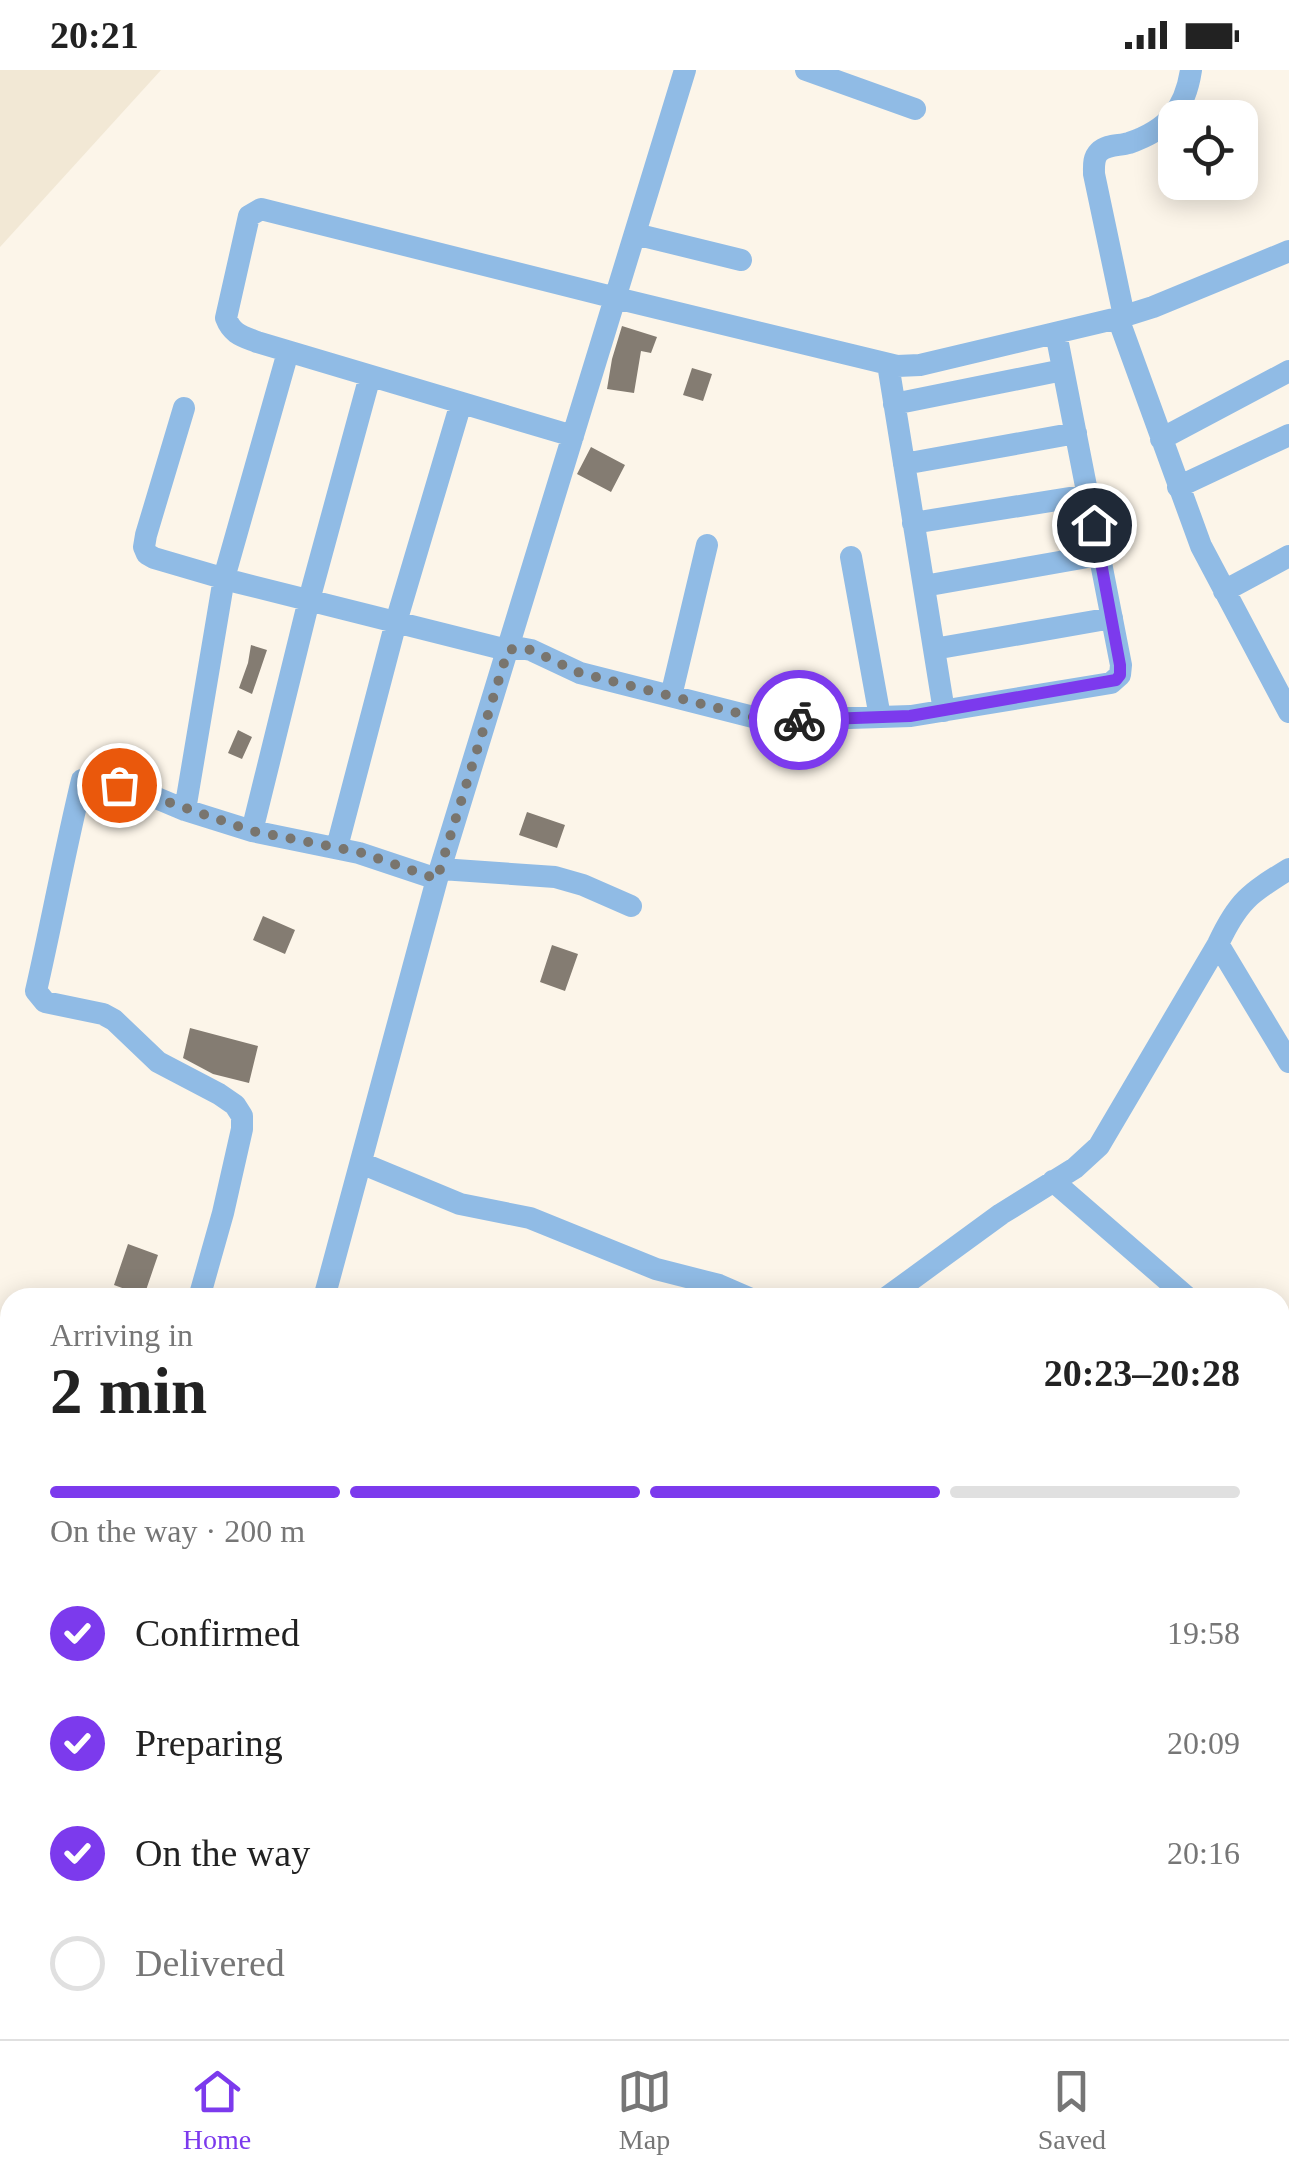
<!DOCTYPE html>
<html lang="en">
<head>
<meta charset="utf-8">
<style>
	body { margin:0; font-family:"Times New Roman",serif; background:#f6f6f6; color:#222; height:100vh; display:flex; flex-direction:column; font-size:38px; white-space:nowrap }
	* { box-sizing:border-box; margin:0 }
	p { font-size:32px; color:#767676 }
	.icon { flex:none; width:55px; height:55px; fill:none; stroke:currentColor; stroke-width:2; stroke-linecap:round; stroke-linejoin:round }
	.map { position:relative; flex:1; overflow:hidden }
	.drawer { position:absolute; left:0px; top:1218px; width:1290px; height:752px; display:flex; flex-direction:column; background:#fff; border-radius:30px 30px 0 0; box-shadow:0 5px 25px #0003 }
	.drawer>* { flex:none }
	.tools { position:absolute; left:1158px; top:30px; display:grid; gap:20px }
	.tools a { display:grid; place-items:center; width:100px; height:100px; border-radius:20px; background:#fff; box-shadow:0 5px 25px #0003; font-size:50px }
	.pin { position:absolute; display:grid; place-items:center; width:85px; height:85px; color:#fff; margin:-42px; border:5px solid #fff; border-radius:50%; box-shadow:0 2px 10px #0007 }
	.courier { position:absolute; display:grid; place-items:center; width:100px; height:100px; margin:-50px; border:8px solid #7c3aed; border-radius:50%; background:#fff; color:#222; box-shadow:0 2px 12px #0007 }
	.head em { font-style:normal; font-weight:600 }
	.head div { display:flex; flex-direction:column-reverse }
	.head { display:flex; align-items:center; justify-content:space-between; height:170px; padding:0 50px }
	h1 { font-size:65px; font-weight:600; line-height:75px }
	.bar { display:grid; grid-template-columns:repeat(4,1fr); gap:15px 10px; align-content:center; height:120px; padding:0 50px }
	.bar i { height:12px; border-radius:8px; background:#e0e0e0 }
	.bar .selected { background:#7c3aed }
	.bar p { grid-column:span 4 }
	ol { padding:0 50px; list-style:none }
	li { display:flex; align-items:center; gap:30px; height:110px }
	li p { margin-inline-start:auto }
	li .icon { padding:10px; border-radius:50%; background:#7c3aed; color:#fff; stroke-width:4 }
	li:last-child { color:#767676 }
	li i { width:55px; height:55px; border:5px solid #e0e0e0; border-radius:50% }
	.status { display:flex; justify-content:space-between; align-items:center; height:70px; padding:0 50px; background:#fff; direction:ltr }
	.status svg { height:28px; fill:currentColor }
	.menu { display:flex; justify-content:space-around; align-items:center; height:140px; border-top:2px solid #e0e0e0; background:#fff; font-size:28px; color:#767676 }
	.menu a { display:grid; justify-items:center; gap:5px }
	.menu .selected { color:#7c3aed }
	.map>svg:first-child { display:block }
	.built { fill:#f2e8d5 }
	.building { fill:#847c72 }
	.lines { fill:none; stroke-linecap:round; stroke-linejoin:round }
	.minor { stroke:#90bbe5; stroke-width:22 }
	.done { stroke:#79756e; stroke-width:10; stroke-dasharray:0 18 }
	.route { stroke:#7c3aed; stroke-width:12 }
</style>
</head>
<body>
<div class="status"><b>20:21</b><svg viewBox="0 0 49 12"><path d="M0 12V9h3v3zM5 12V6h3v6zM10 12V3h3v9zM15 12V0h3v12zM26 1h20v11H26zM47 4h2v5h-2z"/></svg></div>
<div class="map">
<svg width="1289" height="1969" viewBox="0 0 1289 1969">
	<rect width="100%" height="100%" fill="#fcf5e9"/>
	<path class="built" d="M 0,0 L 161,0 L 0,177 Z"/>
	<path class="building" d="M 622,256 L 657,267 L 651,283 L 641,281 L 634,323 L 607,319 L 612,289 Z
		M 692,298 L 712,304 L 703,331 L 683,325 Z
		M 591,377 L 625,395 L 611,422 L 577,404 Z
		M 251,575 L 267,580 L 252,624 L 239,618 L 248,593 Z
		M 238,660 L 252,667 L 242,689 L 228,683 Z
		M 527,742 L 565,755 L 557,778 L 519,765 Z
		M 263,846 L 295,860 L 285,884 L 253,870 Z
		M 552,875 L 578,884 L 565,921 L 540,912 Z
		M 190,958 L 258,976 L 249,1013 L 213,1004 L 183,988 Z
		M 128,1174 L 158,1185 L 144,1226 L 114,1215 Z"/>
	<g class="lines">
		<path class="minor" d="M 806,0 L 915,39
			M 635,164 L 741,190
			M 1124,246 L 1094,104 C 1094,96 1093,88 1099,82 C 1107,74 1119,76 1129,73 C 1167,60 1185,40 1191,0
			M 1118,248 L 1201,476 L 1289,642
			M 888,294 L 944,641
			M 894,334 L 1063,300
			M 184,338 L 146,465 L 144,477 L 147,484 L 154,488 L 236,512 L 507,580 L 520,578 L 531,580 L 580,603 L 757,648 L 788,650 L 911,646 L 1111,613 L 1120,605 L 1121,595 L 1056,263
			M 573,366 L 257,272 C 242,266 232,264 226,248 L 249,146 L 261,139 L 616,228 L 897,296 L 920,295 L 1118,248 L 1153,237 L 1289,181
			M 1161,369 L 1289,301
			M 904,394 L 1076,363
			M 1178,417 L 1289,365
			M 913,453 L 1088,425
			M 851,487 L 880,647
			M 924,516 L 1099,485
			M 1224,521 L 1289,486
			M 934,579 L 1112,548
			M 671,626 L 707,475
			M 185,740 L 224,508 L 288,282
			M 252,761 L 309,530 L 370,306
			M 337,777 L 396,552 L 461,333
			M 441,799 L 555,807 L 583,815 L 631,836
			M 1218,874 L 1289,992
			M 361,1093 L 460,1134 L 530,1148 L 656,1199 L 719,1215 L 749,1228
			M 1053,1111 L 1188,1228
			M 199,1228 L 223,1143 L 242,1059 L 242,1046 L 235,1035 L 219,1024 L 158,992 L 114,950 L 103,944 L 45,932 L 36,921 C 52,851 65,780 82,710 L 135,719 L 185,740 L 252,761 L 359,783 L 437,809
			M 324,1228 L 437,809 L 685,0
			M 886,1228 L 1001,1144 L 1075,1098 L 1099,1076 L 1218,874 C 1238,831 1250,823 1289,799
			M 1280,1306 L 1289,1314
			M 1280,1400 L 1289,1390
			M 0,1616 L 10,1616
			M 1280,1623 L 1289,1633
			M 382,1960 L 417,1969
			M 1052,1960 L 1065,1969
			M 128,1969 L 129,1960
			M 483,1969 L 485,1960
			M 568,1969 L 570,1960
			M 977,1969 L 982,1960"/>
	</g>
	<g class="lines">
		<path class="done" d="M 119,715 L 252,761 L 359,782 L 437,809 L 508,580 L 520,578 L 531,580 L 580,603 L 757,648 L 799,650"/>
		<path class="route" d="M 799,650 L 910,646 L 1116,610 L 1120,605 L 1120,595 L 1094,455"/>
	</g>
</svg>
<div class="tools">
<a><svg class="icon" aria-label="locate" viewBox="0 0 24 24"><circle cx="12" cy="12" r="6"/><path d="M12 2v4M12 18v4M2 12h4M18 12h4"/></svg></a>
</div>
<div class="pin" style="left:119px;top:715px;background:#ea580c"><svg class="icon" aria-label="bag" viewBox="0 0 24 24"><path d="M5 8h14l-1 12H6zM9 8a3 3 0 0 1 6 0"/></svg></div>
<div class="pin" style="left:1094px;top:455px;background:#1f2937"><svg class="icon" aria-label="home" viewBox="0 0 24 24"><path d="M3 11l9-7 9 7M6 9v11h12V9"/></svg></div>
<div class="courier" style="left:799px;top:650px"><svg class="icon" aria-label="bike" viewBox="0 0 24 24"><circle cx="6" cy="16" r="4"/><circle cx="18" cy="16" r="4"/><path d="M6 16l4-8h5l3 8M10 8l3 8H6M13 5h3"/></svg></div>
<section class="drawer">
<div class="head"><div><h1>2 min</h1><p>Arriving in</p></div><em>20:23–20:28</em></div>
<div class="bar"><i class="selected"></i><i class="selected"></i><i class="selected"></i><i></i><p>On the way · 200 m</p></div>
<ol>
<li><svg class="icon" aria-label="check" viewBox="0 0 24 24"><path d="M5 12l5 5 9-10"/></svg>Confirmed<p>19:58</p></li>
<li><svg class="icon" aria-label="check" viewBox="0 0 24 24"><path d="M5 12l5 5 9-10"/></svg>Preparing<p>20:09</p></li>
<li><svg class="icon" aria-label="check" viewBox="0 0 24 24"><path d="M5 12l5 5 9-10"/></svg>On the way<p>20:16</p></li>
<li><i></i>Delivered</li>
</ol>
</section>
</div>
<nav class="menu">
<a class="selected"><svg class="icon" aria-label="home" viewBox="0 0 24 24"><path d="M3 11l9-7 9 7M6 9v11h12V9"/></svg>Home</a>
<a><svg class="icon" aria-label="map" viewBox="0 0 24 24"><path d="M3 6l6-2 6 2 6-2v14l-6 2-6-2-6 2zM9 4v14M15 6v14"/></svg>Map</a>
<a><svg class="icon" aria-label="saved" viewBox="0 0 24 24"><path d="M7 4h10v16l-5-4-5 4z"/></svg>Saved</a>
</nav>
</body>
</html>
